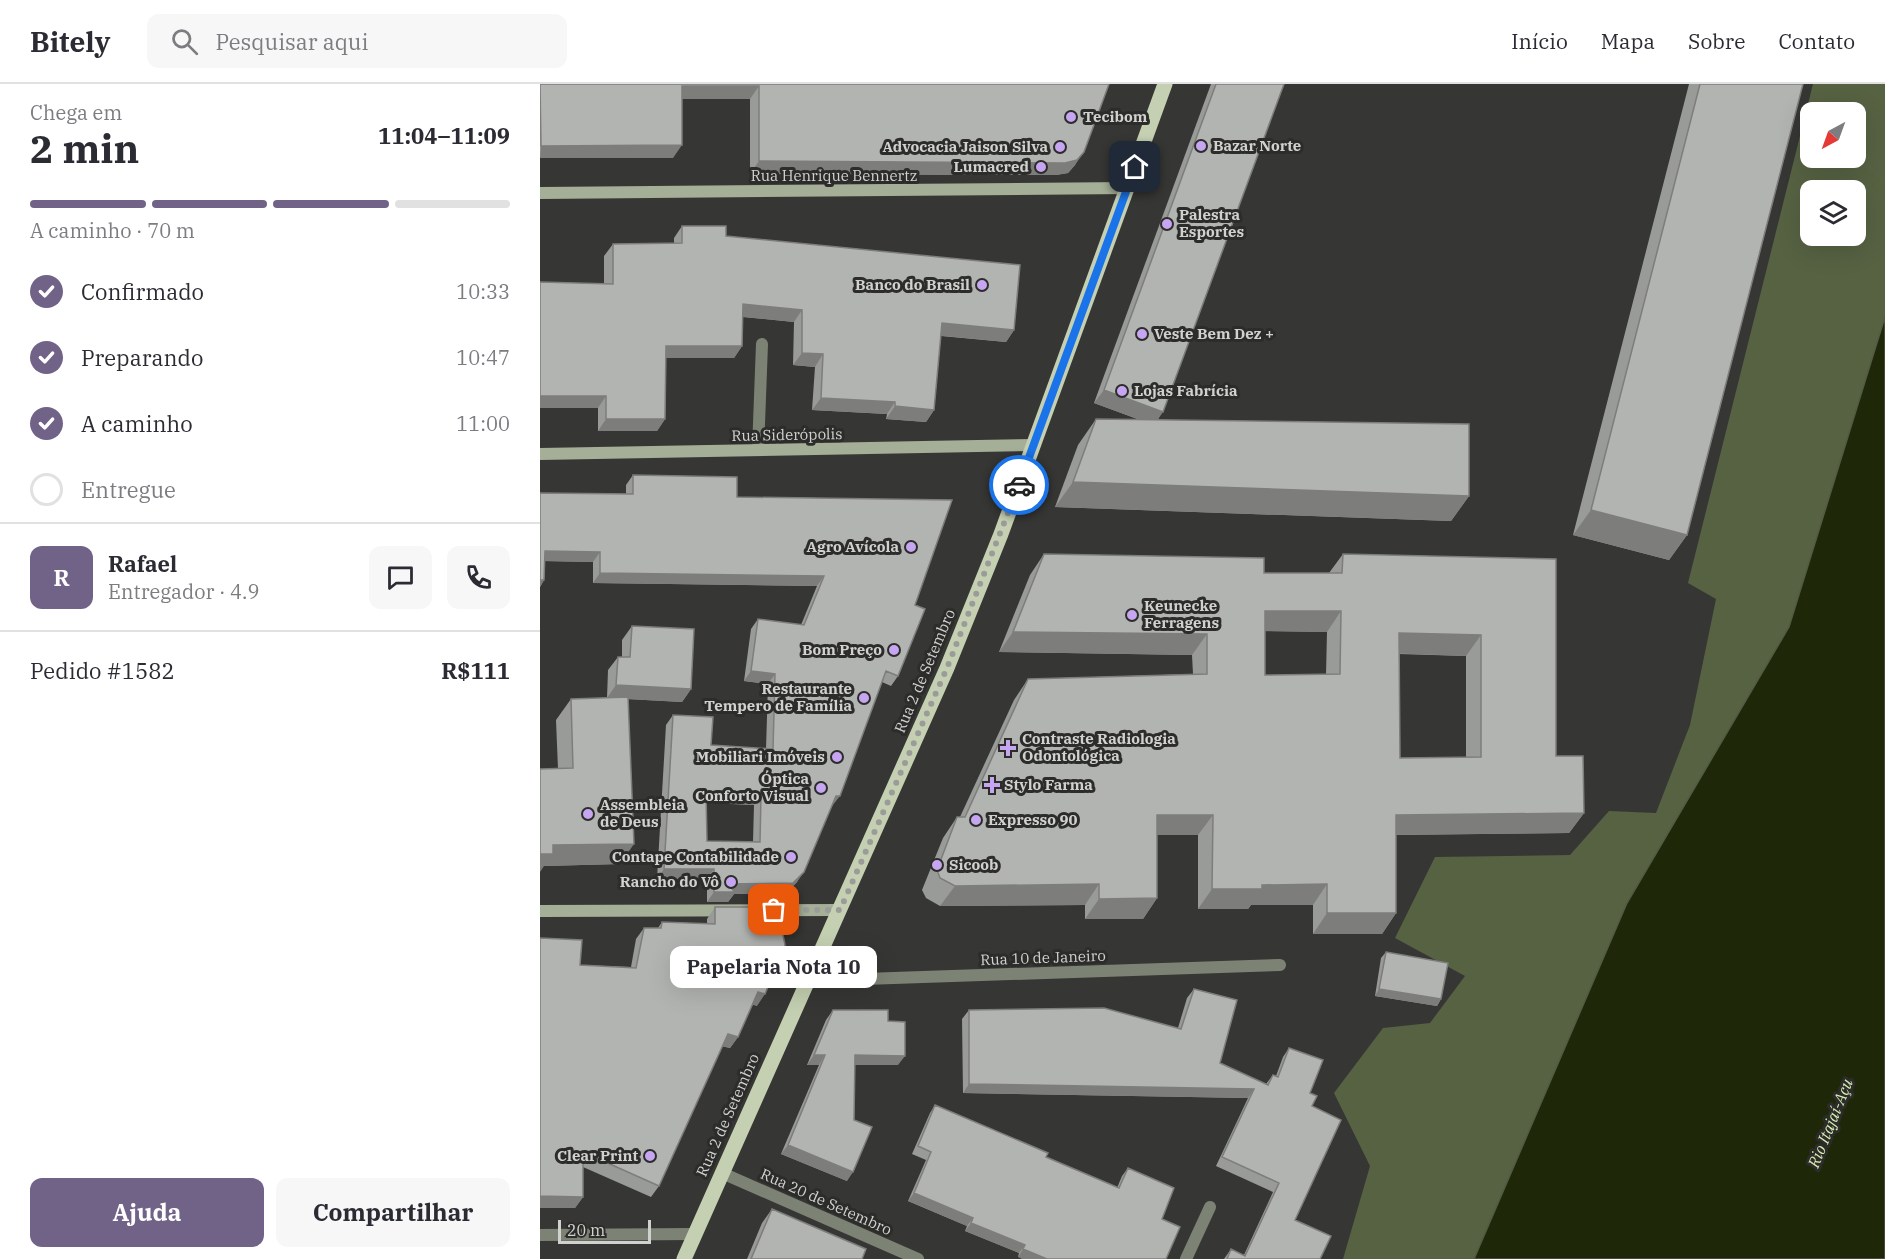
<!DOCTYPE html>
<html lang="pt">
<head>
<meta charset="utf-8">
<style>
	body { margin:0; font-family:"IBM Plex Serif",serif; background:#f7f7f7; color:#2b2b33; height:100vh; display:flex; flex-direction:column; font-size:22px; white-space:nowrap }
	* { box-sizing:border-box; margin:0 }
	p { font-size:20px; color:#7c7c81 }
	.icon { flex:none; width:33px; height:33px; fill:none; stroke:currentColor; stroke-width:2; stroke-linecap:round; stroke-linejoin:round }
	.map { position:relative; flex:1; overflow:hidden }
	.drawer { display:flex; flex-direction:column; background:#fff; width:540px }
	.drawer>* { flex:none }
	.needle { width:39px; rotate:221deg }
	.fabs { position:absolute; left:1260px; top:18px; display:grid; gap:12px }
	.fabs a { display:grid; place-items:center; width:66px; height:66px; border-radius:12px; background:#fff; box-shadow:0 6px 24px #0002; font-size:30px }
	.scale { position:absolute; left:18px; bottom:15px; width:93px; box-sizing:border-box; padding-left:6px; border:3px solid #d1d2d0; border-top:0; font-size:16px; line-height:21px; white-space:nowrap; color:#d1d2d0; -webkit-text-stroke:4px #2c2c2a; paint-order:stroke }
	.pin { position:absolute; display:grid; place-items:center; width:51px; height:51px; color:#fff; margin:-26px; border-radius:12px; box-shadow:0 3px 9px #0006 }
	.courier { position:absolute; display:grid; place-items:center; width:60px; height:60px; margin:-30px; border:4px solid #1a73e8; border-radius:50%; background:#fff; color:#222; box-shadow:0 2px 8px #0007 }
	.bubble { position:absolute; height:42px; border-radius:12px; background:#fff; box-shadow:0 6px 24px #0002; font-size:20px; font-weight:700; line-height:42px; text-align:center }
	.overview em { font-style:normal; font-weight:700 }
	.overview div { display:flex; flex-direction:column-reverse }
	.overview { display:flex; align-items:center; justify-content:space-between; height:102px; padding:0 30px }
	h1 { font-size:39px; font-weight:700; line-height:45px }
	.bar { display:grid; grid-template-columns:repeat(4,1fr); gap:9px 6px; align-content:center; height:72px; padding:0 30px }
	.bar i { height:8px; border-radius:4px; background:#e1e1e2 }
	.bar .selected { background:#716288 }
	.bar p { grid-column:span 4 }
	.line { display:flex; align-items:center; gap:15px; padding:0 30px; border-top:2px solid #e1e1e2 }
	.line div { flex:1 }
	.round { display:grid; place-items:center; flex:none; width:63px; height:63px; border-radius:12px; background:#f7f7f7 }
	ol { padding:0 30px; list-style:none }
	li { display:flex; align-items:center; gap:18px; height:66px }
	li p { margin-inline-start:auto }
	li .icon { padding:6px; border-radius:50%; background:#716288; color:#fff; stroke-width:4 }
	li:last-child { color:#7c7c81 }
	li i { width:33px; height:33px; border:3px solid #e1e1e2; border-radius:50% }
	.cta { display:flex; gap:12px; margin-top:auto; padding:12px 30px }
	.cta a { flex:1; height:69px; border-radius:12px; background:#716288; color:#fff; font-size:24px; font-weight:700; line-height:69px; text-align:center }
	.cta a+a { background:#f7f7f7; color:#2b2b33 }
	header { display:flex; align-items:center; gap:36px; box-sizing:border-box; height:84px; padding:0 30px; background:#fff; border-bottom:2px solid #e1e1e2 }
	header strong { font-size:28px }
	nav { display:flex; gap:33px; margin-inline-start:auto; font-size:21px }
	.search { width:420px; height:54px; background:#f7f7f7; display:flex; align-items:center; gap:15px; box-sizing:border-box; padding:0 21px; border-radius:12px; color:#7c7c81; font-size:22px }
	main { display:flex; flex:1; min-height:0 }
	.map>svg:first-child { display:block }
	.green { fill:#576243; fill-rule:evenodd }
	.water { fill:#1e2708; stroke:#545a44; stroke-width:1.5 }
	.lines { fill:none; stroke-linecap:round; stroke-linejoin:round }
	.lane { stroke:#7d8374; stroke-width:12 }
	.street { stroke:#7d8374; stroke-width:12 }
	.secondary { stroke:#a5ae96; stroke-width:12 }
	.primary { stroke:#c4d0b1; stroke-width:15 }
	.wall { fill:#999b98; fill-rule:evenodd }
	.shaded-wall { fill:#7d7e7c }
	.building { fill:#b2b4b1; stroke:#7d7e7c; stroke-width:1.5; fill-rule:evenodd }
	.done { stroke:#9b9c99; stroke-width:6; stroke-dasharray:0 10.8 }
	.route { stroke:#1a73e8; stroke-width:8 }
	.poi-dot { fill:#c6a6f0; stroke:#2c2c2a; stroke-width:2 }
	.labels { text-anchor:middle; stroke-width:6; stroke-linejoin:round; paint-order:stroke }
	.poi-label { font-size:15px; font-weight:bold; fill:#d1d2d0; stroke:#2c2c2a; text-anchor:start }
	.street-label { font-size:15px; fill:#d1d2d0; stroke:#2c2c2a }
	.water-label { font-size:16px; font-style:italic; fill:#d8eeb2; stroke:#2c2c2a }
</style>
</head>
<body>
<header>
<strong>Bitely</strong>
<div class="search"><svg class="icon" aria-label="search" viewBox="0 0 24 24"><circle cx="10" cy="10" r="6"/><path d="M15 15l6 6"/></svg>Pesquisar aqui</div>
<nav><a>Início</a><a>Mapa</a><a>Sobre</a><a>Contato</a></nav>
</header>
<main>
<section class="drawer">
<div class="overview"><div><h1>2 min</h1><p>Chega em</p></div><em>11:04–11:09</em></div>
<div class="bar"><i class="selected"></i><i class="selected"></i><i class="selected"></i><i></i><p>A caminho · 70 m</p></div>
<ol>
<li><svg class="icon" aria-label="check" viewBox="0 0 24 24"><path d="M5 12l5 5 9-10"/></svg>Confirmado<p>10:33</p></li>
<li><svg class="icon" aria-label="check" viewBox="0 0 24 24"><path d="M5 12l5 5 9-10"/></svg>Preparando<p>10:47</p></li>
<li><svg class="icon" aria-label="check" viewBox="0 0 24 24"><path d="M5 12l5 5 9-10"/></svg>A caminho<p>11:00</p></li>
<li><i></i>Entregue</li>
</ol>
<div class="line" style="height:108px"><b class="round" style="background:#716288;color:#fff">R</b><div><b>Rafael</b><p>Entregador · 4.9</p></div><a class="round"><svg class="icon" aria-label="chat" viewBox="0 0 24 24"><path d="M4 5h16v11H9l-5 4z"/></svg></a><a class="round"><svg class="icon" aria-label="phone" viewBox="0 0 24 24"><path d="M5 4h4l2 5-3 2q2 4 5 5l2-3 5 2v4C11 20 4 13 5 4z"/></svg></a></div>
<div class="line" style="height:78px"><div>Pedido #1582</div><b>R$111</b></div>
<div class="cta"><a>Ajuda</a><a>Compartilhar</a></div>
</section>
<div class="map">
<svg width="1345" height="1175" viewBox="0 0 1345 1175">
	<rect width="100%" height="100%" fill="#363734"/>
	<path class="green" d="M 1273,0 L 1345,0 L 1345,233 L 1249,543 L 1087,819 L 934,1175 L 803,1175 L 830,1082 L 794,1009 L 843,944 L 890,939 L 925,892 L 855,854 L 895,773 L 1030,771 L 1069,727 L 1116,729 L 1150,641 L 1176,515 L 1148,499 ZM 1270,28 L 1316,28 L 1316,74 L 1270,74 ZM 1270,106 L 1316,106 L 1316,152 L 1270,152 Z"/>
	<path class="water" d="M 1345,233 L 1345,1175 L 934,1175 L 1087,819 L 1249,543 Z"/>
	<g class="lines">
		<path class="lane" d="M 218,366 L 222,260"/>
		<path class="street" d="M 266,897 L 740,881
			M 182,1089 L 378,1175
			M 0,1151 L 155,1150
			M 646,1175 L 670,1123"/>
		<path class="secondary" d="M 0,109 L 588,104
			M 0,370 L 494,361
			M 0,827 L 300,826"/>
		<path class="primary" d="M 144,1175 L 407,584 L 461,450 L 625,0"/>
	</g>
	<path class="wall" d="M 0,0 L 569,0 L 535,81 L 528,89 L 516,91 L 210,90 L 210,15 L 142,15 L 133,74 L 0,74 Z
		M 671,0 L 744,0 L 618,336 L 929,412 L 911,437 L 515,423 L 538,361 L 556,335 L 600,336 L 554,319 Z
		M 1149,0 L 1263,0 L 1147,451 L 1129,476 L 1033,451 Z
		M 142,142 L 186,152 L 474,246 L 466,258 L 401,252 L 394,326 L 386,338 L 346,335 L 347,330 L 272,326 L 275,283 L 253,281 L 254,238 L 203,233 L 202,262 L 194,274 L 126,274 L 125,335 L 117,347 L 58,347 L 58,324 L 64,200 L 64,172 L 73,160 L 134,159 L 134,154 Z
		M 93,391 L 197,413 L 375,521 L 358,592 L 351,602 L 342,598 L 292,722 L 257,798 L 246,809 L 194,810 L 188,818 L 167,818 L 167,795 L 117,795 L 126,641 L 133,631 L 171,661 L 226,665 L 228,600 L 204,597 L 211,545 L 218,535 L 261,541 L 277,502 L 53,499 L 53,478 L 5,477 L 4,496 L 0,503 L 0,409 L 86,410 L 86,401 ZM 166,719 L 214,721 L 213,758 L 167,757 Z
		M 504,470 L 724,489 L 789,489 L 803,470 L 1016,475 L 1016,672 L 1044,729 L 1029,749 L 856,751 L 856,829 L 842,850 L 773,850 L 773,821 L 711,821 L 708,825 L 658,825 L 658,751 L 617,751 L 617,814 L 603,835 L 545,835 L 545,821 L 400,822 L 386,814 L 382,806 L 403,754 L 417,733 L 420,733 L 474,616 L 488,595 L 653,590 L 652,571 L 459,568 L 490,491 ZM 725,547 L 787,548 L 786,590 L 725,591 ZM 859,570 L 926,572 L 926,673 L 860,674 Z
		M 92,542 L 151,605 L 142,618 L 88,615 L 80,780 L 4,782 L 18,685 L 16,636 L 31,615 L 67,614 L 68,586 L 78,573 L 82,573 L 82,556 Z
		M 175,823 L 217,922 L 213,920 L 198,953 L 190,964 L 182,962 L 119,1102 L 111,1113 L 43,1083 L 43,1113 L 35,1124 L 40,881 L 91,883 L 96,855 L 104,844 L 118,844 L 122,838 L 167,840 L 167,835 Z
		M 846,868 L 901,915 L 897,922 L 835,912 L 841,874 Z
		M 654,905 L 680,979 L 726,1000 L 733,991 L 736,992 L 743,973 L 749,964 L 770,1009 L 772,1022 L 755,1136 L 780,1175 L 684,1175 L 691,1165 L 704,1171 L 733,1108 L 676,1082 L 708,1014 L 423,1009 L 422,935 L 429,926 L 638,944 L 647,914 Z
		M 293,926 L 348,937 L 358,981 L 315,981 L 314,1036 L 307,1097 L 241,1070 L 279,981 L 267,981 L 286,936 Z
		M 395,1021 L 506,1073 L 577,1104 L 582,1092 L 588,1084 L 634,1104 L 478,1173 L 479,1169 L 425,1147 L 427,1142 L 368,1117 L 386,1076 L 372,1070 L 390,1029 Z
		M 232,1125 L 322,1175 L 207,1175 L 222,1139 Z"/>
	<path class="shaded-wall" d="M 142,2 L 219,2 L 210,15 L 133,15 Z
		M 142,61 L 133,74 L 0,74 L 1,62 Z
		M 544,68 L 535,81 L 528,89 L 516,91 L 210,90 L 219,77 Z
		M 203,220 L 262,226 L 254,238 L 194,232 Z
		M 402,239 L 474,246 L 466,258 L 393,251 Z
		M 126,262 L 202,262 L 194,274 L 117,274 Z
		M 262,269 L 283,270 L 275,283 L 253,281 Z
		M 564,306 L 623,328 L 614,341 L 554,319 Z
		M 0,312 L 66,312 L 58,324 L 0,324 Z
		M 281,314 L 355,318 L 347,330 L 272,326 Z
		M 355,322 L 394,326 L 386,338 L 346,335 Z
		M 66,335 L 125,335 L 117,347 L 58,347 Z
		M 533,398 L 929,412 L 911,437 L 515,423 Z
		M 1051,426 L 1147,451 L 1129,476 L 1033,451 Z
		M 5,467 L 60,468 L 53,478 L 0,477 Z
		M 60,489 L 284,492 L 277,502 L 53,499 Z
		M 0,496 L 4,496 L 0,503 Z
		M 725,527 L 801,527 L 787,548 L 710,547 Z
		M 473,548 L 667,550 L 652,571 L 459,568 Z
		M 859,549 L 941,551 L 926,572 L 844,569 Z
		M 211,587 L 235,590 L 228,600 L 204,597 Z
		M 76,601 L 151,605 L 142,618 L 67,614 Z
		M 166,708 L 221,711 L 214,721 L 159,718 Z
		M 296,712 L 300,712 L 292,722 L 289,722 Z
		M 1044,729 L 1029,749 L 841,751 L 856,731 Z
		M 617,731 L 673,731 L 658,751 L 602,751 Z
		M 94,760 L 80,780 L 4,782 L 0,788 L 0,770 L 13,761 Z
		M 124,785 L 174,785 L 167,795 L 117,795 Z
		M 264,788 L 257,798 L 246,809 L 194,810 L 188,818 L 167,818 L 174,808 L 187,800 Z
		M 559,800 L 545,821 L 400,822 L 415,802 Z
		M 787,800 L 773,821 L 711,821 L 708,825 L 658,825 L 672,805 L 722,801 Z
		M 617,814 L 603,835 L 545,835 L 559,815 Z
		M 787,829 L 856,829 L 842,850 L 773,850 Z
		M 839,905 L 901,915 L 897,922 L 835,912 Z
		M 218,908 L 225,910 L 217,922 L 210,920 Z
		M 188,950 L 198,953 L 190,964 L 180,962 Z
		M 274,971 L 285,971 L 279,981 L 267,981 Z
		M 315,971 L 365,972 L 358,981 L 308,981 Z
		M 429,1000 L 714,1005 L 708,1014 L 423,1009 Z
		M 248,1061 L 313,1088 L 307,1097 L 241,1070 Z
		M 374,1109 L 433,1134 L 427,1142 L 368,1117 Z
		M 0,1112 L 43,1113 L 35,1124 L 0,1124 Z
		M 431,1139 L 485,1161 L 479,1169 L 425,1147 Z
		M 483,1165 L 507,1175 L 482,1175 L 478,1173 Z"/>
	<path class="building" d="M 0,0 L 569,0 L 544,68 L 537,76 L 525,79 L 219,77 L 219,2 L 142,2 L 142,61 L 1,62 Z
		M 676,0 L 744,0 L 623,328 L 564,306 Z
		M 1160,0 L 1263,0 L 1147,451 L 1051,426 Z
		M 142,142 L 186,142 L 186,152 L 480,181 L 474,246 L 402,239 L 394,326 L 355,322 L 355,318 L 281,314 L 283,270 L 262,269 L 262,226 L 203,220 L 202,262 L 126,262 L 125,335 L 66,335 L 66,312 L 0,312 L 0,198 L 73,200 L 73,160 L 142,159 Z
		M 556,335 L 929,340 L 929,412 L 533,398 Z
		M 93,391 L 197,393 L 197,413 L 412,416 L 375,521 L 385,525 L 358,592 L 346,587 L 300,712 L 296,712 L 264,788 L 253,799 L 187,800 L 195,808 L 174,808 L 174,785 L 124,785 L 133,631 L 173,633 L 171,661 L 233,665 L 235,590 L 211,587 L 218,535 L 264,541 L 284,492 L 60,489 L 60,468 L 5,467 L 4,496 L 0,496 L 0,409 L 93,410 ZM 166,708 L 221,711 L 220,758 L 167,757 Z
		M 504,470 L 724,474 L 724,489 L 802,489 L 803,470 L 1016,475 L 1016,672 L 1043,672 L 1044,729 L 856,731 L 856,829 L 787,829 L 787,800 L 722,801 L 722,805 L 672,805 L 673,731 L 617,731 L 617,814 L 559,815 L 559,800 L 415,802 L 400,794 L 397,786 L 417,733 L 425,733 L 488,595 L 667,590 L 667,550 L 473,548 ZM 725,527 L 801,527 L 800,590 L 725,591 ZM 859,549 L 941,551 L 941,673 L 860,674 Z
		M 92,542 L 154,545 L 151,605 L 76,601 L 78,573 L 90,573 Z
		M 88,613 L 94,760 L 13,761 L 13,770 L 0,770 L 0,685 L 33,684 L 31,615 Z
		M 175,823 L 214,823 L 243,851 L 245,861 L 225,910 L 218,908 L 198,953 L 188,950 L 119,1102 L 43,1068 L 43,1113 L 0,1112 L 0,854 L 42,856 L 40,881 L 96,884 L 104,844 L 121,844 L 122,838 L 175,840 Z
		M 846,868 L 908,879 L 901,915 L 839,905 Z
		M 654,905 L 697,916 L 680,979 L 728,1001 L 733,991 L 738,993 L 749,964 L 783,976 L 770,1009 L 777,1012 L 772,1022 L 801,1036 L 755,1136 L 791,1152 L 780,1175 L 687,1175 L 691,1165 L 705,1172 L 739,1099 L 682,1073 L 714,1005 L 429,1000 L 429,926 L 564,924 L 641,945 Z
		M 293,926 L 348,926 L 348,937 L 365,938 L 365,972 L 315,971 L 314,1036 L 332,1043 L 313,1088 L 248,1061 L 285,971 L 274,971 Z
		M 395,1021 L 508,1069 L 506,1073 L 579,1104 L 588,1084 L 634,1104 L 622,1135 L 640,1143 L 626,1175 L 507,1175 L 483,1165 L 485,1161 L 431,1139 L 433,1134 L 374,1109 L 391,1068 L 378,1062 Z
		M 232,1125 L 326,1165 L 322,1175 L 211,1175 Z"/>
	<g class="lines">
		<path class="done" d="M 234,826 L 300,826 L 407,584 L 479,401"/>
		<path class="route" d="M 479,401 L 595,83"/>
	</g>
	<g class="poi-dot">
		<circle cx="531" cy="33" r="6"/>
		<circle cx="661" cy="62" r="6"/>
		<circle cx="520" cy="63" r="6"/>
		<circle cx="501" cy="83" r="6"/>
		<circle cx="627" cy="140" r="6"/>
		<circle cx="442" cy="201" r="6"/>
		<circle cx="602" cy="250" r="6"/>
		<circle cx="582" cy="307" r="6"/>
		<circle cx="371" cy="463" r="6"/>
		<circle cx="592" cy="531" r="6"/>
		<circle cx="354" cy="566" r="6"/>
		<circle cx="324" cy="614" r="6"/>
		<path d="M465 655h6v6h6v6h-6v6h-6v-6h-6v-6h6z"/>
		<circle cx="297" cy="673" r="6"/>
		<path d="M449 692h6v6h6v6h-6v6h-6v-6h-6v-6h6z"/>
		<circle cx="281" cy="704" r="6"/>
		<circle cx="48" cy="730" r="6"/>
		<circle cx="436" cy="736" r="6"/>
		<circle cx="251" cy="773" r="6"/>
		<circle cx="397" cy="781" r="6"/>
		<circle cx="191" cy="798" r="6"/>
		<circle cx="110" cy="1072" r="6"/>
	</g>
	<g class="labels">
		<g class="poi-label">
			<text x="543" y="38">Tecibom</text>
			<text x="673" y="67">Bazar Norte</text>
			<text x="508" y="68" text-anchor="end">Advocacia Jaison Silva</text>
			<text x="489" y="88" text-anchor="end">Lumacred</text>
			<text x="639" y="136">Palestra<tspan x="639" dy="17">Esportes</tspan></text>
			<text x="430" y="206" text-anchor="end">Banco do Brasil</text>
			<text x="614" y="255">Veste Bem Dez +</text>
			<text x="594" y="312">Lojas Fabrícia</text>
			<text x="359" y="468" text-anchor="end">Agro Avícola</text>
			<text x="604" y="527">Keunecke<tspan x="604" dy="17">Ferragens</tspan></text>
			<text x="342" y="571" text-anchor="end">Bom Preço</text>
			<text x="312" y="610" text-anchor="end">Restaurante<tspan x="312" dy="17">Tempero de Família</tspan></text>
			<text x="482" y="660">Contraste Radiologia<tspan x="482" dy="17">Odontológica</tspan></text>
			<text x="285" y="678" text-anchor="end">Mobiliari Imóveis</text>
			<text x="269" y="700" text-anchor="end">Óptica<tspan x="269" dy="17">Conforto Visual</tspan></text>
			<text x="464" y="706">Stylo Farma</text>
			<text x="60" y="726">Assembleia<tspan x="60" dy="17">de Deus</tspan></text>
			<text x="448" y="741">Expresso 90</text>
			<text x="239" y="778" text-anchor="end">Contape Contabilidade</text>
			<text x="409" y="786">Sicoob</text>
			<text x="179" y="803" text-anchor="end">Rancho do Vô</text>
			<text x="98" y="1077" text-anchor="end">Clear Print</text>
		</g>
		<g class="street-label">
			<text x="294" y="97">Rua Henrique Bennertz</text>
			<text transform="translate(247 351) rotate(-1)" y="5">Rua Siderópolis</text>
			<text transform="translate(385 587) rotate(-67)" y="5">Rua 2 de Setembro</text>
			<text transform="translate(503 874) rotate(-2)" y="5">Rua 10 de Janeiro</text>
			<text transform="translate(188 1031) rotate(-66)" y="5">Rua 2 de Setembro</text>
			<text transform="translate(286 1118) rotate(24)" y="5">Rua 20 de Setembro</text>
		</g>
		<g class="water-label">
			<text transform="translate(1290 1039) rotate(-68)" y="6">Rio Itajaí-Açu</text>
		</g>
	</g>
</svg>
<div class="fabs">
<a><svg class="needle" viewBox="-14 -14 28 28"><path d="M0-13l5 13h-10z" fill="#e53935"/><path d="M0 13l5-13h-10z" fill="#7c7c81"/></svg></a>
<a><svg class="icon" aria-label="layers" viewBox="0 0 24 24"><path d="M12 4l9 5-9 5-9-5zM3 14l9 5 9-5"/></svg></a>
</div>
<div class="scale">20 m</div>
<div class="pin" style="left:234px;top:826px;background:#ea580c"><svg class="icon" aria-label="bag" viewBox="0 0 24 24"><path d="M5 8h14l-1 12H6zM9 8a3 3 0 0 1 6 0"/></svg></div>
<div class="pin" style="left:595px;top:83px;background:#1f2937"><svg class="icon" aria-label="home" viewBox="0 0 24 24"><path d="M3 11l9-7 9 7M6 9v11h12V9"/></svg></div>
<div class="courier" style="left:479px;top:401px"><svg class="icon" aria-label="car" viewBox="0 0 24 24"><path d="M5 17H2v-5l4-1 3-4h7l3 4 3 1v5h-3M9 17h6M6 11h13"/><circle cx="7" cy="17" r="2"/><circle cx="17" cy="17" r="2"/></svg></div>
<div class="bubble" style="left:130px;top:862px;width:207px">Papelaria Nota 10</div>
</div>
</main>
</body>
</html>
